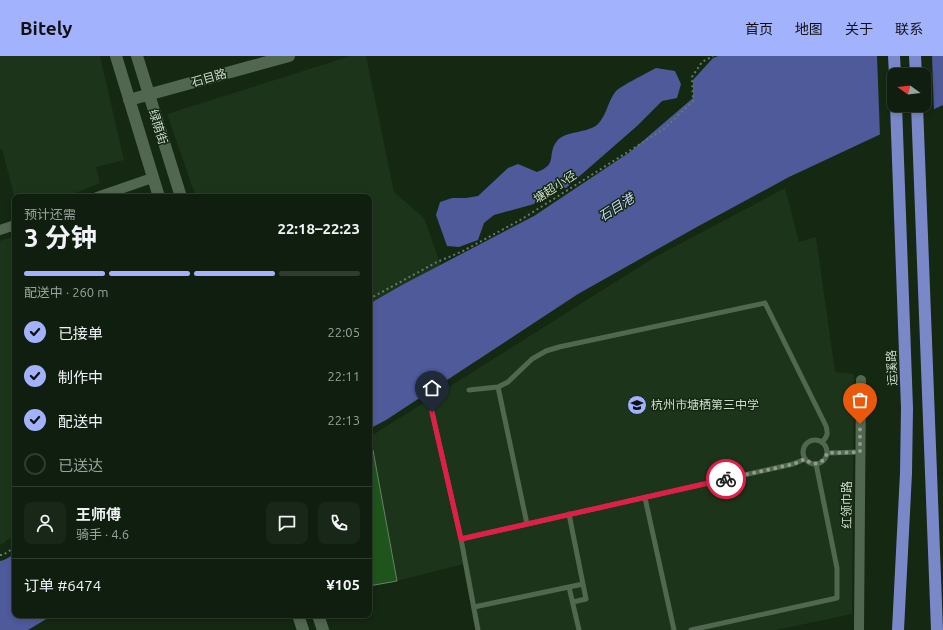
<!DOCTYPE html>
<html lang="zh">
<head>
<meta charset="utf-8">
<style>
	body { margin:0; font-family:Ubuntu,"Noto Sans SC",sans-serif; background:#182717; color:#f1f3f6; height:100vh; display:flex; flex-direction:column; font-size:15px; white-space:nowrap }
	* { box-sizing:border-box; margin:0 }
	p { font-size:13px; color:#9ba29e }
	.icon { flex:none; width:22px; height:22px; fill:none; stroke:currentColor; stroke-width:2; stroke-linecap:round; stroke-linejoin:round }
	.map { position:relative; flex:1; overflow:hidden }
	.sheet { position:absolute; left:12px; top:138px; width:360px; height:424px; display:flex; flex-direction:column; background:#0f1e0e; border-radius:8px; box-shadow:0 2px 6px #0003,0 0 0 1px #2f3c2e }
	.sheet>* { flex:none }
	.needle { width:26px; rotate:285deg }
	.controls { position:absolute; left:887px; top:12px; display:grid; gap:8px }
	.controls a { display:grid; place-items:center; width:44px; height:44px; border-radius:8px; background:#0f1e0e; box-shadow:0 2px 6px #0003,0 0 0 1px #2f3c2e; font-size:20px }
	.pin { position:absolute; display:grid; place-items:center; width:34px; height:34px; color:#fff; margin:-41px -17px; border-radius:50% 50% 50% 0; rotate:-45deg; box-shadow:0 0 4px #0007 }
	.pin .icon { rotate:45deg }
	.courier { position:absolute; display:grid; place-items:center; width:40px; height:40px; margin:-20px; border:3px solid #e11d48; border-radius:50%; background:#fff; color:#222; box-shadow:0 1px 5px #0007 }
	.headline em { font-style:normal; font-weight:700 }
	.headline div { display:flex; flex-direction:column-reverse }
	.headline { display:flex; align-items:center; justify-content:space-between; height:68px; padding:0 12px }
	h1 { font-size:26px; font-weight:700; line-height:30px }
	.bar { display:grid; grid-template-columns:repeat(4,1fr); gap:6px 4px; align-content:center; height:48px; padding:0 12px }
	.bar i { height:5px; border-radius:3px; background:#2f3c2e }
	.bar .current { background:#a2b2fd }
	.bar p { grid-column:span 4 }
	.line { display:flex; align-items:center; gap:10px; padding:0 12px; border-top:1px solid #2f3c2e }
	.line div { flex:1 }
	.round { display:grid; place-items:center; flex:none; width:42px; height:42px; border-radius:8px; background:#182717 }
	ol { padding:0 12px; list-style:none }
	li { display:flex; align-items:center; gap:12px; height:44px }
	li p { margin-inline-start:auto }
	li .icon { padding:4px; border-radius:50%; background:#a2b2fd; color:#111; stroke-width:4 }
	li:last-child { color:#9ba29e }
	li i { width:22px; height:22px; border:2px solid #2f3c2e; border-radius:50% }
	header { display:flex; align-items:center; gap:24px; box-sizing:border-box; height:56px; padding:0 20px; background:#a2b2fd; color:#111 }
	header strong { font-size:19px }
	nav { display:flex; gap:22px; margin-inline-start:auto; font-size:14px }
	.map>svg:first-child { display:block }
	.built { fill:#1c351a }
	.water { fill:#4f5a9b; fill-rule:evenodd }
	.pier { fill:#142812; fill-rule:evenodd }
	.building { fill:#1f551c; stroke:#698067 }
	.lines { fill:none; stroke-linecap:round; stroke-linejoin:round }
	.path { stroke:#687966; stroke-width:2; stroke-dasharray:2 3; stroke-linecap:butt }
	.lane { stroke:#51674f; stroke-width:5 }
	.street { stroke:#51674f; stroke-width:10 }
	.secondary { stroke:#51674f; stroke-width:12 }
	.highway { stroke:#7a88ca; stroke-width:12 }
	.done { stroke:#8e9d8c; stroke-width:4; stroke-dasharray:0 7.2 }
	.route { stroke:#e11d48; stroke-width:5 }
	.labels { text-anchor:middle; stroke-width:3; stroke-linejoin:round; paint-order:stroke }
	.street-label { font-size:12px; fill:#cfdcce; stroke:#142812 }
	.poi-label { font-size:12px; fill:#cfdcce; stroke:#142812; text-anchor:start }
	.water-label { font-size:13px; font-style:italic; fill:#c7d0f6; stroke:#142812 }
</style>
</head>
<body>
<header>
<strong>Bitely</strong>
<nav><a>首页</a><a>地图</a><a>关于</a><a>联系</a></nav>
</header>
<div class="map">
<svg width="943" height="574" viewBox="0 0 943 574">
	<rect width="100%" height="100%" fill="#142812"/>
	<path class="built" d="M 0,0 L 100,0 L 124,104 L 96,111 L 100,127 L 66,141 L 15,141 L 15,143 L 2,93 L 0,94 Z
		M 351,0 L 366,0 L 394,136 L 424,162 L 441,209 L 369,249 L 369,141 L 196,141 L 167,58 Z
		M 785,132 L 799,186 L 816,181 L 835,316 L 854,318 L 852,558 L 776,574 L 475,574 L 463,508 L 397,525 L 371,380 L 655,201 Z
		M 15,180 L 15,479 L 0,489 L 0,185 Z"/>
	<path class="water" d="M 718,0 L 943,0 L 943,49 L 789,121 L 695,172 L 578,238 L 386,364 L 369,373 L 369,248 L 402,229 L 534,160 L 630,96 L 693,42 L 693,24 L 713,2 ZM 894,19 L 924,19 L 924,49 L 894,49 Z
		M 656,12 L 675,15 L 681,28 L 677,42 L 662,45 L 637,70 L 566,132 L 547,129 L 541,135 L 534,148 L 494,159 L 484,167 L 478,184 L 459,191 L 447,190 L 436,159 L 440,146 L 452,142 L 466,142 L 478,140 L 508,112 L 518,108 L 537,116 C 559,108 546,99 557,85 C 566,74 587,78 598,68 C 607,59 608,44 616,35 C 621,30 647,17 656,12 Z
		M 15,498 L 15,559 L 53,559 L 28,574 L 0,574 L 0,505 L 4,504 Z"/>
	<path class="pier" d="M 877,0 L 932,0 L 934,55 L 880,80 ZM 894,19 L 924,19 L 924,49 L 894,49 Z"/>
	<path class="building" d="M 369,394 L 373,394 L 397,525 L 369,530 Z"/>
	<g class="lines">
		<path class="path" d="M 369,243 L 437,206 L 463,195 L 522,163 L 664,73 L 693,45 L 692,21 L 702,6 L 713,0
			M 0,499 L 3,499 L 15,491"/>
		<path class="lane" d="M 498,331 L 527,468
			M 469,334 L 498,331 L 508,326 L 532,303 L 546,295 L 559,291 L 765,247 L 826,370 C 828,377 828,380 822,386
			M 432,356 L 461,483 L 478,574
			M803 396a12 12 0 1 1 24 0a12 12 0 1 1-24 0Z
			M 827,397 L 860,396
			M 645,442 L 674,574
			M 569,458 L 586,543 L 573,546
			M 461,483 L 793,408 L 805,403
			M 569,531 L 579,574
			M 474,551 L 583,528
			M 691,574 L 837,542 L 837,512 L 816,408"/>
		<path class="street" d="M 97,141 L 152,122
			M 0,174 L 15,169
			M 859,574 L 861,324"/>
		<path class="secondary" d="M 116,0 L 159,141
			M 137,0 L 181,141
			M 129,44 L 289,0
			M 298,559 L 303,574
			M 318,559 L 323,574"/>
		<path class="highway" d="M 894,0 L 895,19
			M 915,0 L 916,19
			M 896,49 L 907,352 L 906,417 L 898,574
			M 917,49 L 937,574"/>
	</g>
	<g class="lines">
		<path class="done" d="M 726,423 L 794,408 L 805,403 C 813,411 824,408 827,397 L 860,396 L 860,368"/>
		<path class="route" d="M 432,356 L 461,483 L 726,423"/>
	</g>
	<defs>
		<g id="school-disc" transform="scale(1)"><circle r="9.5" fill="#a2b2fd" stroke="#142812"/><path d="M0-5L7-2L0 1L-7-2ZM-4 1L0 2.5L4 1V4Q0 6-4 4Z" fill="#111"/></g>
	</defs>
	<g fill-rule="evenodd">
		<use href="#school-disc" x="637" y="349"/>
	</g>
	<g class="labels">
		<g class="street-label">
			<text transform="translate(209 22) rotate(-16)" y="4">石目路</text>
			<text transform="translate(158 71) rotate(72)" y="4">绿荫街</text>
			<text transform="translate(555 131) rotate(-33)" y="4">塘超小径</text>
			<text transform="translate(892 312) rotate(-92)" y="4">运溪路</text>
			<text transform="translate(847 449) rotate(-90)" y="4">红领巾路</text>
		</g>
		<g class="poi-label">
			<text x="651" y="353">杭州市塘栖第三中学</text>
		</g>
		<g class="water-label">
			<text transform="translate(616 151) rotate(-33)" y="5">石目港</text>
		</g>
	</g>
</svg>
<div class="controls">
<a><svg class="needle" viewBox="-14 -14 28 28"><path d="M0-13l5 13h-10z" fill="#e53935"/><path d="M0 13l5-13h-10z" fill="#9ba29e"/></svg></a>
</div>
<div class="pin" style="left:860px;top:368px;background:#ea580c"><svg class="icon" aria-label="bag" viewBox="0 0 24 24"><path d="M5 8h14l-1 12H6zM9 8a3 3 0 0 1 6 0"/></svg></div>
<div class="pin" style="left:432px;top:356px;background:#1f2937"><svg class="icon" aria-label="home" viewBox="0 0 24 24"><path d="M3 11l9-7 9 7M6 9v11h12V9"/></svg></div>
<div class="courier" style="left:726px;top:423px"><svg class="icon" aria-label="bike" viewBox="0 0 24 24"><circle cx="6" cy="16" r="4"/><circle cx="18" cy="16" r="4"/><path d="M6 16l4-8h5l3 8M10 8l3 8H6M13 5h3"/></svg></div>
<section class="sheet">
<div class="headline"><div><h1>3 分钟</h1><p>预计还需</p></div><em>22:18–22:23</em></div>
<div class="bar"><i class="current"></i><i class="current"></i><i class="current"></i><i></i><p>配送中 · 260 m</p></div>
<ol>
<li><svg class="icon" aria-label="check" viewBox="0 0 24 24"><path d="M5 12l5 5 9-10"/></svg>已接单<p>22:05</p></li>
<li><svg class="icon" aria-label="check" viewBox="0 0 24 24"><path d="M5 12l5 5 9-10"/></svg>制作中<p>22:11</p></li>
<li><svg class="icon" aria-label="check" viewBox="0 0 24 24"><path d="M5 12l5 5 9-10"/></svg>配送中<p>22:13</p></li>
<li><i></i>已送达</li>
</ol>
<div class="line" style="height:72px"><a class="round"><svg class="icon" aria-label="person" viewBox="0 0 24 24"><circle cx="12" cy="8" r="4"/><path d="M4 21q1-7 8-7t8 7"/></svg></a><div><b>王师傅</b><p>骑手 · 4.6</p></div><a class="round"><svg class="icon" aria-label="chat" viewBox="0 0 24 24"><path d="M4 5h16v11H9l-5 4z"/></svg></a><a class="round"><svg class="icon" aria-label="phone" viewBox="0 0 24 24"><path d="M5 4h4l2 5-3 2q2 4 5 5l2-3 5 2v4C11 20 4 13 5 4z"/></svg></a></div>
<div class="line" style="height:52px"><div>订单 #6474</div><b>¥105</b></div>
</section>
</div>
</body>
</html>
